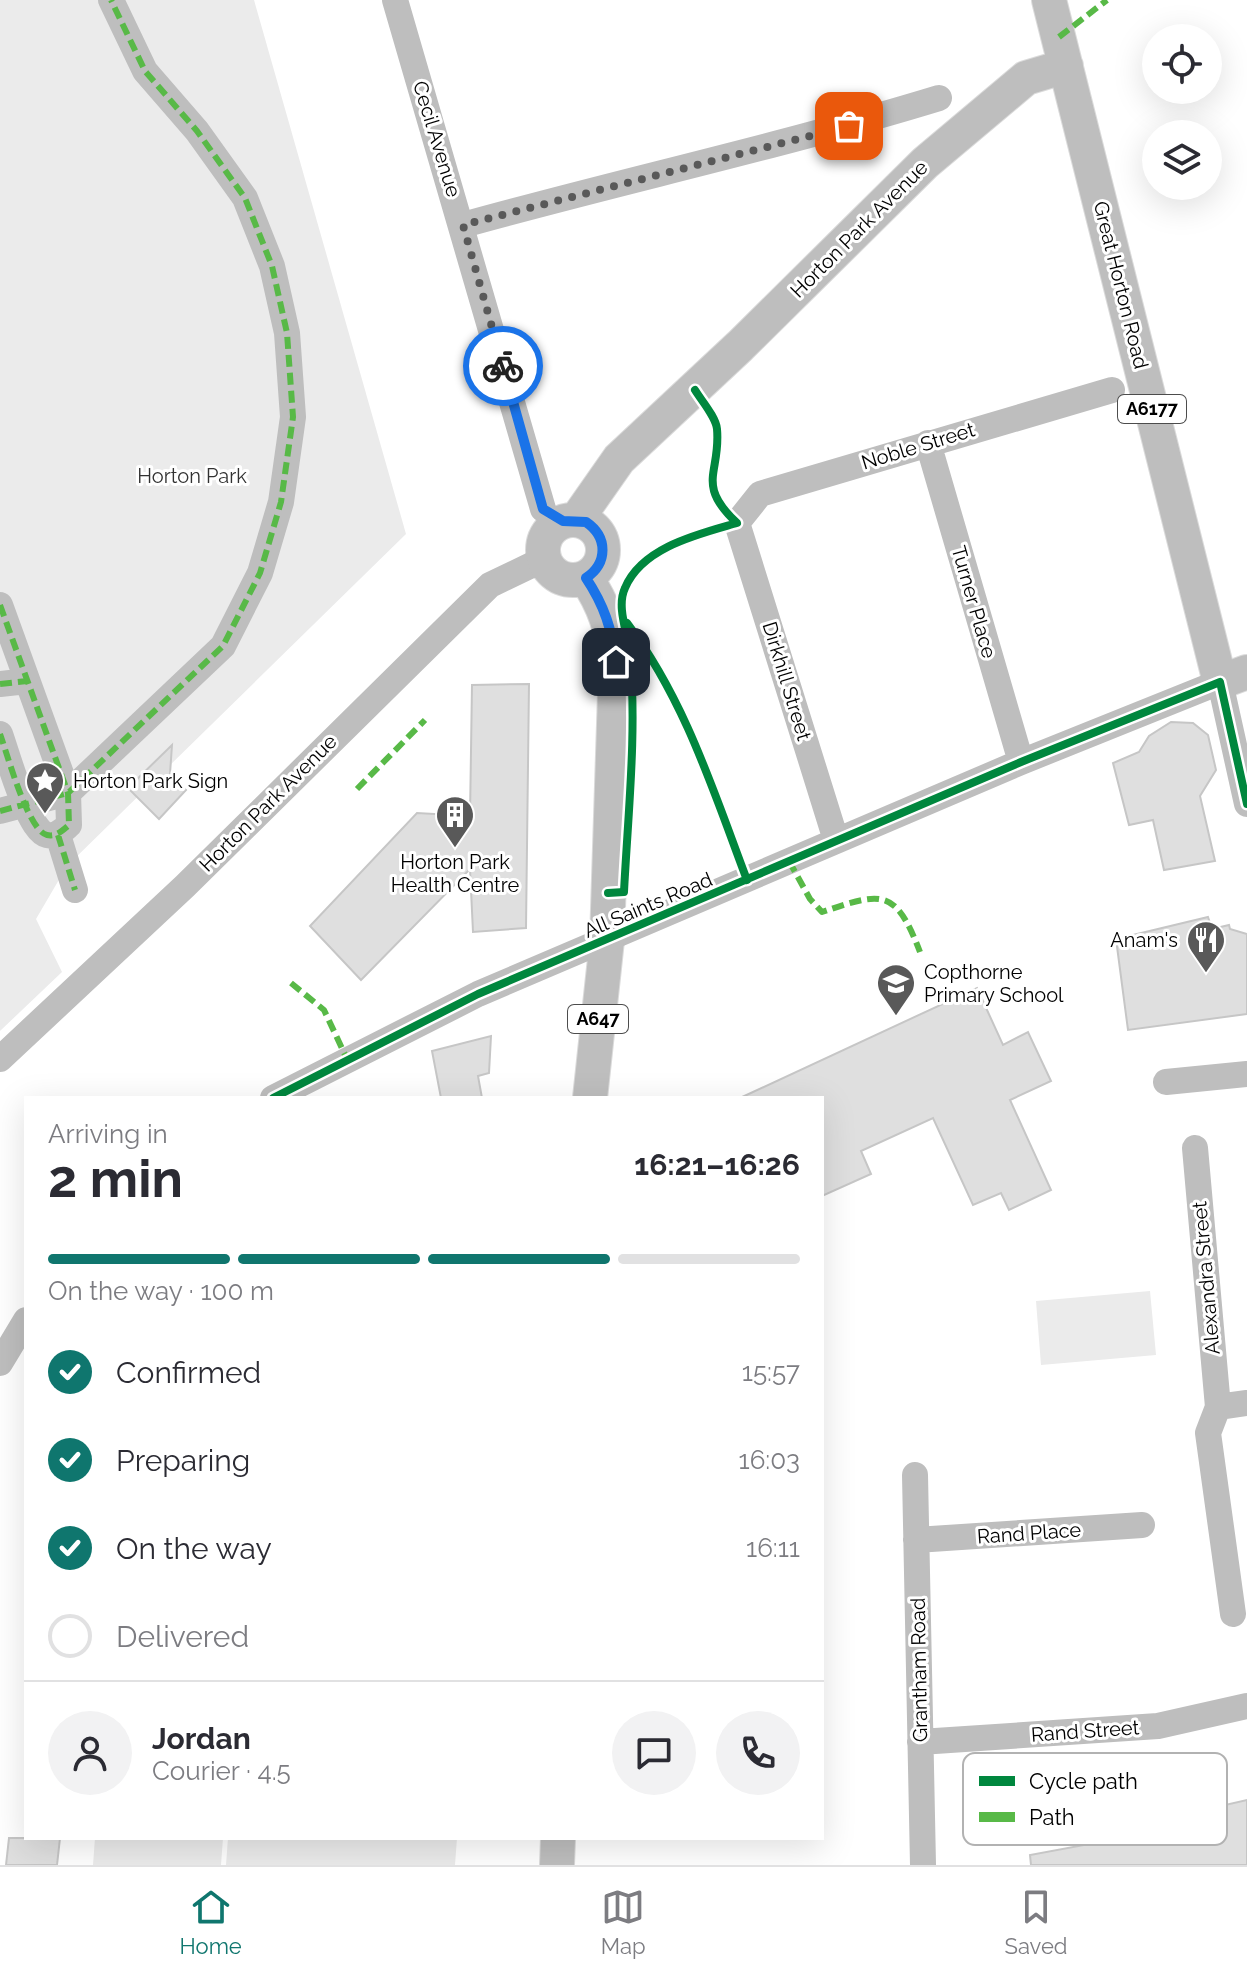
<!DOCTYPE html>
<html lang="en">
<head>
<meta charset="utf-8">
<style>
	body { margin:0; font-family:Raleway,sans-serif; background:#f2f2f3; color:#2b2b33; height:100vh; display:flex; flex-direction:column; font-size:30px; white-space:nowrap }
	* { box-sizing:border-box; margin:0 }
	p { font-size:26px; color:#7c7c81 }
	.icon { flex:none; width:44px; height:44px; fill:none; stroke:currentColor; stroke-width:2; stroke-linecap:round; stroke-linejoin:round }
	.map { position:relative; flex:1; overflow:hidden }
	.panel { position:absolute; left:24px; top:1096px; width:800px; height:744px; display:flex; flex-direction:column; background:#fff; border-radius:0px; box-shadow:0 8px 32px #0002 }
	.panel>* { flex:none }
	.buttons { position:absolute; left:1142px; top:24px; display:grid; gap:16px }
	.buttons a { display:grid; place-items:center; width:80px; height:80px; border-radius:50%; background:#fff; box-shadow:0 8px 32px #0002; font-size:40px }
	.pin { position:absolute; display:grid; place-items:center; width:68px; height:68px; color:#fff; margin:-34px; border-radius:16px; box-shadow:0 4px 12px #0006 }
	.courier { position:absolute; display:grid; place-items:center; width:80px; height:80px; margin:-40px; border:6px solid #1a73e8; border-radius:50%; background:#fff; color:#222; box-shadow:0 2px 10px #0007 }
	.headline em { font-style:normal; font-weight:700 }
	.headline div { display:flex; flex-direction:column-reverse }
	.headline { display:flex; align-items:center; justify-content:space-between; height:136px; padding:0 24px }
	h1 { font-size:52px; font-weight:700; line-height:60px }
	.bar { display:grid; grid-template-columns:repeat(4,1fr); gap:12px 8px; align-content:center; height:96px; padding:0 24px }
	.bar i { height:10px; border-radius:6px; background:#e1e1e2 }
	.bar .active { background:#0f766e }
	.bar p { grid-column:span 4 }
	.line { display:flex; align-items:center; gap:20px; padding:0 24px; border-top:2px solid #e1e1e2 }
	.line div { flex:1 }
	.round { display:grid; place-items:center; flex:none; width:84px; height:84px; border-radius:42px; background:#f2f2f3 }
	ol { padding:0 24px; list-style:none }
	li { display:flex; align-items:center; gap:24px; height:88px }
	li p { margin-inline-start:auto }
	li .icon { padding:8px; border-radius:50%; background:#0f766e; color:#fff; stroke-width:4 }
	li:last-child { color:#7c7c81 }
	li i { width:44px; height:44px; border:4px solid #e1e1e2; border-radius:50% }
	.menu { display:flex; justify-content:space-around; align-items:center; height:112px; border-top:2px solid #e1e1e2; background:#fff; font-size:22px; color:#7c7c81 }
	.menu a { display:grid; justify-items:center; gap:4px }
	.menu .active { color:#0f766e }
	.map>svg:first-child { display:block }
	.green { fill:#ebebeb }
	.building { fill:#dfdfdf; stroke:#c6c6c6; stroke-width:2 }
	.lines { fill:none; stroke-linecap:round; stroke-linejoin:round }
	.major-casing { stroke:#dbdbdb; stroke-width:36 }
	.minor { stroke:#bebebe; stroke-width:26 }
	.major { stroke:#bebebe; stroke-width:34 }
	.quiet { stroke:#58b947; stroke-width:6; stroke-dasharray:12 6; stroke-linecap:butt }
	.cycleway-casing { stroke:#fff; stroke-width:13 }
	.cycleway { stroke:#00873e; stroke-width:8 }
	.done { stroke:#595959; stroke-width:8; stroke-dasharray:0 14.4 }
	.route { stroke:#1a73e8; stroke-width:10 }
	.labels { text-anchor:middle; stroke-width:6; stroke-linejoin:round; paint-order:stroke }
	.shield { fill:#fff; stroke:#4c4c4c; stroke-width:2 }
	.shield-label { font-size:18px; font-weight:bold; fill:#000 }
	.street-label { font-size:20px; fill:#000; stroke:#fff }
	.park-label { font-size:20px; fill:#323232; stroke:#fff }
	.poi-label { font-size:20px; fill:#000; stroke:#fff; text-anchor:start }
	.key { fill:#fff; stroke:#b2b2b2; stroke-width:2 }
	.key-label { font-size:22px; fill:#000 }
</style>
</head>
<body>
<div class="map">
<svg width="1247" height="1865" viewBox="0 0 1247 1865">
	<rect width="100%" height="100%" fill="#fff"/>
	<path class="green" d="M 0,0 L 254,0 L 406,534 L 67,866 L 36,919 L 62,972 L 0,1031 Z
		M 1150,1291 L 1156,1355 L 1041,1365 L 1036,1301 Z
		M 95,1838 L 223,1838 L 221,1865 L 93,1865 Z
		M 228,1838 L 457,1838 L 455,1865 L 226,1865 Z"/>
	<path class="building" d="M 529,684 L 526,928 L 473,932 L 470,869 L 361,980 L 310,926 L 417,813 L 470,816 L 472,685 Z
		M 1171,722 L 1193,723 L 1208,735 L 1216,770 L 1200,796 L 1215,861 L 1164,870 L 1153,820 L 1129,825 L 1113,763 L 1139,752 L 1149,736 Z
		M 172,745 L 170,774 L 186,790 L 159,819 L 128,788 Z
		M 1208,917 L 1212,929 L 1229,925 L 1230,929 L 1247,934 L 1247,1014 L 1128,1030 L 1116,939 Z
		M 977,988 L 1003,1045 L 1028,1032 L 1051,1081 L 1010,1100 L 1051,1190 L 1009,1210 L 1001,1193 L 973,1205 L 933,1118 L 861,1151 L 871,1174 L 822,1196 L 822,1098 L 740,1098 Z
		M 491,1036 L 489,1073 L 478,1076 L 482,1098 L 441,1098 L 432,1051 Z
		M 1247,1800 L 1247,1865 L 1031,1865 L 1030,1855 L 1154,1832 L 1151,1822 Z
		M 9,1838 L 60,1838 L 57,1865 L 6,1865 Z"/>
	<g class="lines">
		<g class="major-casing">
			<path id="major" d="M 1049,0 L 1220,682 L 1247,672
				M 577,519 L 619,459 L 740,346 L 925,163 L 1026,78 L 1066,66
				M543 550a30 30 0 1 1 60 0a30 30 0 1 1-60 0Z
				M 586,578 C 604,605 612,629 616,662 L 607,940 L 590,1098
				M 557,1865 L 558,1838"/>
		</g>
		<path class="minor" d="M 395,0 L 543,509
			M 463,225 C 621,181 782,146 939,98
			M 928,443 L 1021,762
			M 0,605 L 68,793 L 69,825 C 62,831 56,837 47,835 C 28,831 7,753 0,734
			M 0,684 L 27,681
			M 0,811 L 68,793 L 223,646 L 260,573 L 281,502 L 293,417 L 287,333 L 272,266 L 245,198 L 197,131 L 145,71 L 111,0
			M 58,835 L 75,890
			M 836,840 L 737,523 L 760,494 L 1112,390
			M 0,1059 L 185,886 L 490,585 L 544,559
			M 1166,1082 L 1247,1074
			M 273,1098 L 478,994 L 1021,762 L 1220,682 L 1247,804
			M 1195,1148 L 1218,1407 L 1247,1403
			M 0,1363 L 26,1320
			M 1218,1407 L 1208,1433 L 1233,1614
			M 915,1475 L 923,1865
			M 916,1540 L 1142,1525
			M 920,1742 L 1158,1726 L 1247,1706"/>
		<use href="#major" class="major"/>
		<path class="quiet" d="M 1059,37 L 1107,0
			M 0,605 L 68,793 L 69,825 C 62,831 56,837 47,835 C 28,831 7,753 0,734
			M 0,684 L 27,681
			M 357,789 L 425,720
			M 0,811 L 68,793 L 223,646 L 260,573 L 281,502 L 293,417 L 287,333 L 272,266 L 245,198 L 197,131 L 145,71 L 111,0
			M 58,835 L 75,890
			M 789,861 L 810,899 L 822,912 C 882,892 895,887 920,952
			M 291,983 L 324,1010 L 347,1059"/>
		<g class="cycleway-casing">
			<path id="cycleway" d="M 627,623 C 685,700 713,790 747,880
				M 608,893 L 624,892 C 628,813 637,733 630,654 C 628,634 616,607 625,588 C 642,547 699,534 737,523 C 695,484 721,473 717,429 C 716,417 701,400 695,390
				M 273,1098 L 478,994 L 1021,762 L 1220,682 L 1247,804"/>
		</g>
		<use href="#cycleway" class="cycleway"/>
	</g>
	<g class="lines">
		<path class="done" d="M 503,366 L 463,225 L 849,126"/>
		<path class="route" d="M 503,366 L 543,509 L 563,521 L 586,522 C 608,537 608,563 586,578 C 604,605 612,629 616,662"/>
	</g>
	<defs>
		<g id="sight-pin" transform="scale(2)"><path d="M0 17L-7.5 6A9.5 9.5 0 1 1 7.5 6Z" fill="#595959" stroke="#fff"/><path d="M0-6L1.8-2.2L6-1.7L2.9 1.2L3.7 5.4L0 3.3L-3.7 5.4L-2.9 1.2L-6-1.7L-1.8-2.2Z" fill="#fff"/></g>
		<g id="building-pin" transform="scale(2)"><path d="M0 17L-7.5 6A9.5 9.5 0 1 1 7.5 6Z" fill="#595959" stroke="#fff"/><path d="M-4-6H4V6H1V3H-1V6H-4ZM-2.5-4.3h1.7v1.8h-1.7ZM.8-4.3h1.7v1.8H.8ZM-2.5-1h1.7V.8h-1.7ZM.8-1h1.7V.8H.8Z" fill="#fff"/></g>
		<g id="restaurant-pin" transform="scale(2)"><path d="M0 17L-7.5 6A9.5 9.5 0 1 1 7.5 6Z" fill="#595959" stroke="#fff"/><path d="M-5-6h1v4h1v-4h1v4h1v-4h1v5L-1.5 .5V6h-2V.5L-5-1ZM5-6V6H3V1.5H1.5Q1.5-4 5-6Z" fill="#fff"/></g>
		<g id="school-pin" transform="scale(2)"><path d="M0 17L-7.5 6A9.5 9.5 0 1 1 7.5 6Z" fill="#595959" stroke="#fff"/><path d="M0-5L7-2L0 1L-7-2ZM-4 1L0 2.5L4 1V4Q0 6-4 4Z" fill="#fff"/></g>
	</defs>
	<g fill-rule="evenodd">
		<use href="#sight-pin" x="45" y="781"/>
		<use href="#building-pin" x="455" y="815"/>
		<use href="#restaurant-pin" x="1206" y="940"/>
		<use href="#school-pin" x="896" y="983"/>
	</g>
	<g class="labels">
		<g class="shield">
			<rect x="1118" y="395" width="68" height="28" rx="6"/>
			<rect x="568" y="1005" width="60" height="28" rx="6"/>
		</g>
		<g class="shield-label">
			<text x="1152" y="415">A6177</text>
			<text x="598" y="1025">A647</text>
		</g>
		<g class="street-label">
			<text transform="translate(437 139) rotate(73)" y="7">Cecil Avenue</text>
			<text transform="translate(859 229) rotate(-45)" y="7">Horton Park Avenue</text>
			<text transform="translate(1121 285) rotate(76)" y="7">Great Horton Road</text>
			<text transform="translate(918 446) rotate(-17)" y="7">Noble Street</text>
			<text transform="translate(974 602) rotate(74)" y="7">Turner Place</text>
			<text transform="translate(787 681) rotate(73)" y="7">Dirkhill Street</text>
			<text transform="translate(268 803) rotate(-45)" y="7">Horton Park Avenue</text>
			<text transform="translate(648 905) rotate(-23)" y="7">All Saints Road</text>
			<text transform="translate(1206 1278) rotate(-95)" y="7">Alexandra Street</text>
			<text transform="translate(1029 1533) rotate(-4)" y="7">Rand Place</text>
			<text transform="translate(919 1670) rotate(-91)" y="7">Grantham Road</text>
			<text transform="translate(1085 1731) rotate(-4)" y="7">Rand Street</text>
		</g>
		<g class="park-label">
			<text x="192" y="483">Horton Park</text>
		</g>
		<g class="poi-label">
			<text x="73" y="788">Horton Park Sign</text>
			<text x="455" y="869" text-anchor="middle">Horton Park<tspan x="455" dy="23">Health Centre</tspan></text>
			<text x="1178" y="947" text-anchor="end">Anam's</text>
			<text x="924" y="979">Copthorne<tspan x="924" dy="23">Primary School</tspan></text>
		</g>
	</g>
	<rect x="963" y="1753" width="264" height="92" rx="12" class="key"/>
	<rect x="979" y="1776" width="36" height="10" fill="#00873e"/>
	<rect x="979" y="1812" width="36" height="10" fill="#58b947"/>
	<g class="key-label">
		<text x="1029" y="1789">Cycle path</text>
		<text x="1029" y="1825">Path</text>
	</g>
</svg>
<div class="buttons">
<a><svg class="icon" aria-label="locate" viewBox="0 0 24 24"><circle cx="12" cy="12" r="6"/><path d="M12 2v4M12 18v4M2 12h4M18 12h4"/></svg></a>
<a><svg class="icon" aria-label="layers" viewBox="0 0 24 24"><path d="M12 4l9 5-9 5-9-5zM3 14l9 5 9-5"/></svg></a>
</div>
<div class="pin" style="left:849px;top:126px;background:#ea580c"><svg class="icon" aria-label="bag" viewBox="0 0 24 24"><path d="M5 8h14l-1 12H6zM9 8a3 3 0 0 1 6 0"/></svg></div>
<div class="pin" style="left:616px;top:662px;background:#1f2937"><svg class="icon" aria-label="home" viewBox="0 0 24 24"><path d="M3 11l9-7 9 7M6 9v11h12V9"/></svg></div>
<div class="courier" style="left:503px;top:366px"><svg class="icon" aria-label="bike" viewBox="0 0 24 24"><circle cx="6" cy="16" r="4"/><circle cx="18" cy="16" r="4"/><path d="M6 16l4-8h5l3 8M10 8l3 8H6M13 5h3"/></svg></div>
<section class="panel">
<div class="headline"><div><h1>2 min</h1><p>Arriving in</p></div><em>16:21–16:26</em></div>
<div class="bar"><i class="active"></i><i class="active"></i><i class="active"></i><i></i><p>On the way · 100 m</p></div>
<ol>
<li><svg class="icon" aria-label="check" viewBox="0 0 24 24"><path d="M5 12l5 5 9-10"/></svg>Confirmed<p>15:57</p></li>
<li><svg class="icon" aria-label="check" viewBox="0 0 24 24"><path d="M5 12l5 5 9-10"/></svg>Preparing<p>16:03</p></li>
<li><svg class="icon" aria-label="check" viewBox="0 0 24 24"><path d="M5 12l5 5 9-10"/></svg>On the way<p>16:11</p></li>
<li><i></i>Delivered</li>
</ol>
<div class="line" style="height:144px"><a class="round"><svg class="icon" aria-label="person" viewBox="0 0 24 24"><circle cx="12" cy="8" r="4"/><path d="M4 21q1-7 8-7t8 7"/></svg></a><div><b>Jordan</b><p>Courier · 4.5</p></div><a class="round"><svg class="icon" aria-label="chat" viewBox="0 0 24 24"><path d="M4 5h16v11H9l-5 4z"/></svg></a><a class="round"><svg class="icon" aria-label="phone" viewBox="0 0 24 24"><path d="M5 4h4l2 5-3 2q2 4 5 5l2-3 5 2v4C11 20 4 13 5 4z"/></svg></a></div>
</section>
</div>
<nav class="menu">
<a class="active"><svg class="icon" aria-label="home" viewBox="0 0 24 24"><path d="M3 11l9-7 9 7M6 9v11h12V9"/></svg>Home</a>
<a><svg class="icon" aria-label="map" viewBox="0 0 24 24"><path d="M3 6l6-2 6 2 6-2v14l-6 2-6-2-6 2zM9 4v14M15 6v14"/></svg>Map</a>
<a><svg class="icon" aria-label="saved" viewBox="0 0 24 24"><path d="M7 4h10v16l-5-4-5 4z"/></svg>Saved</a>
</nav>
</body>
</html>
